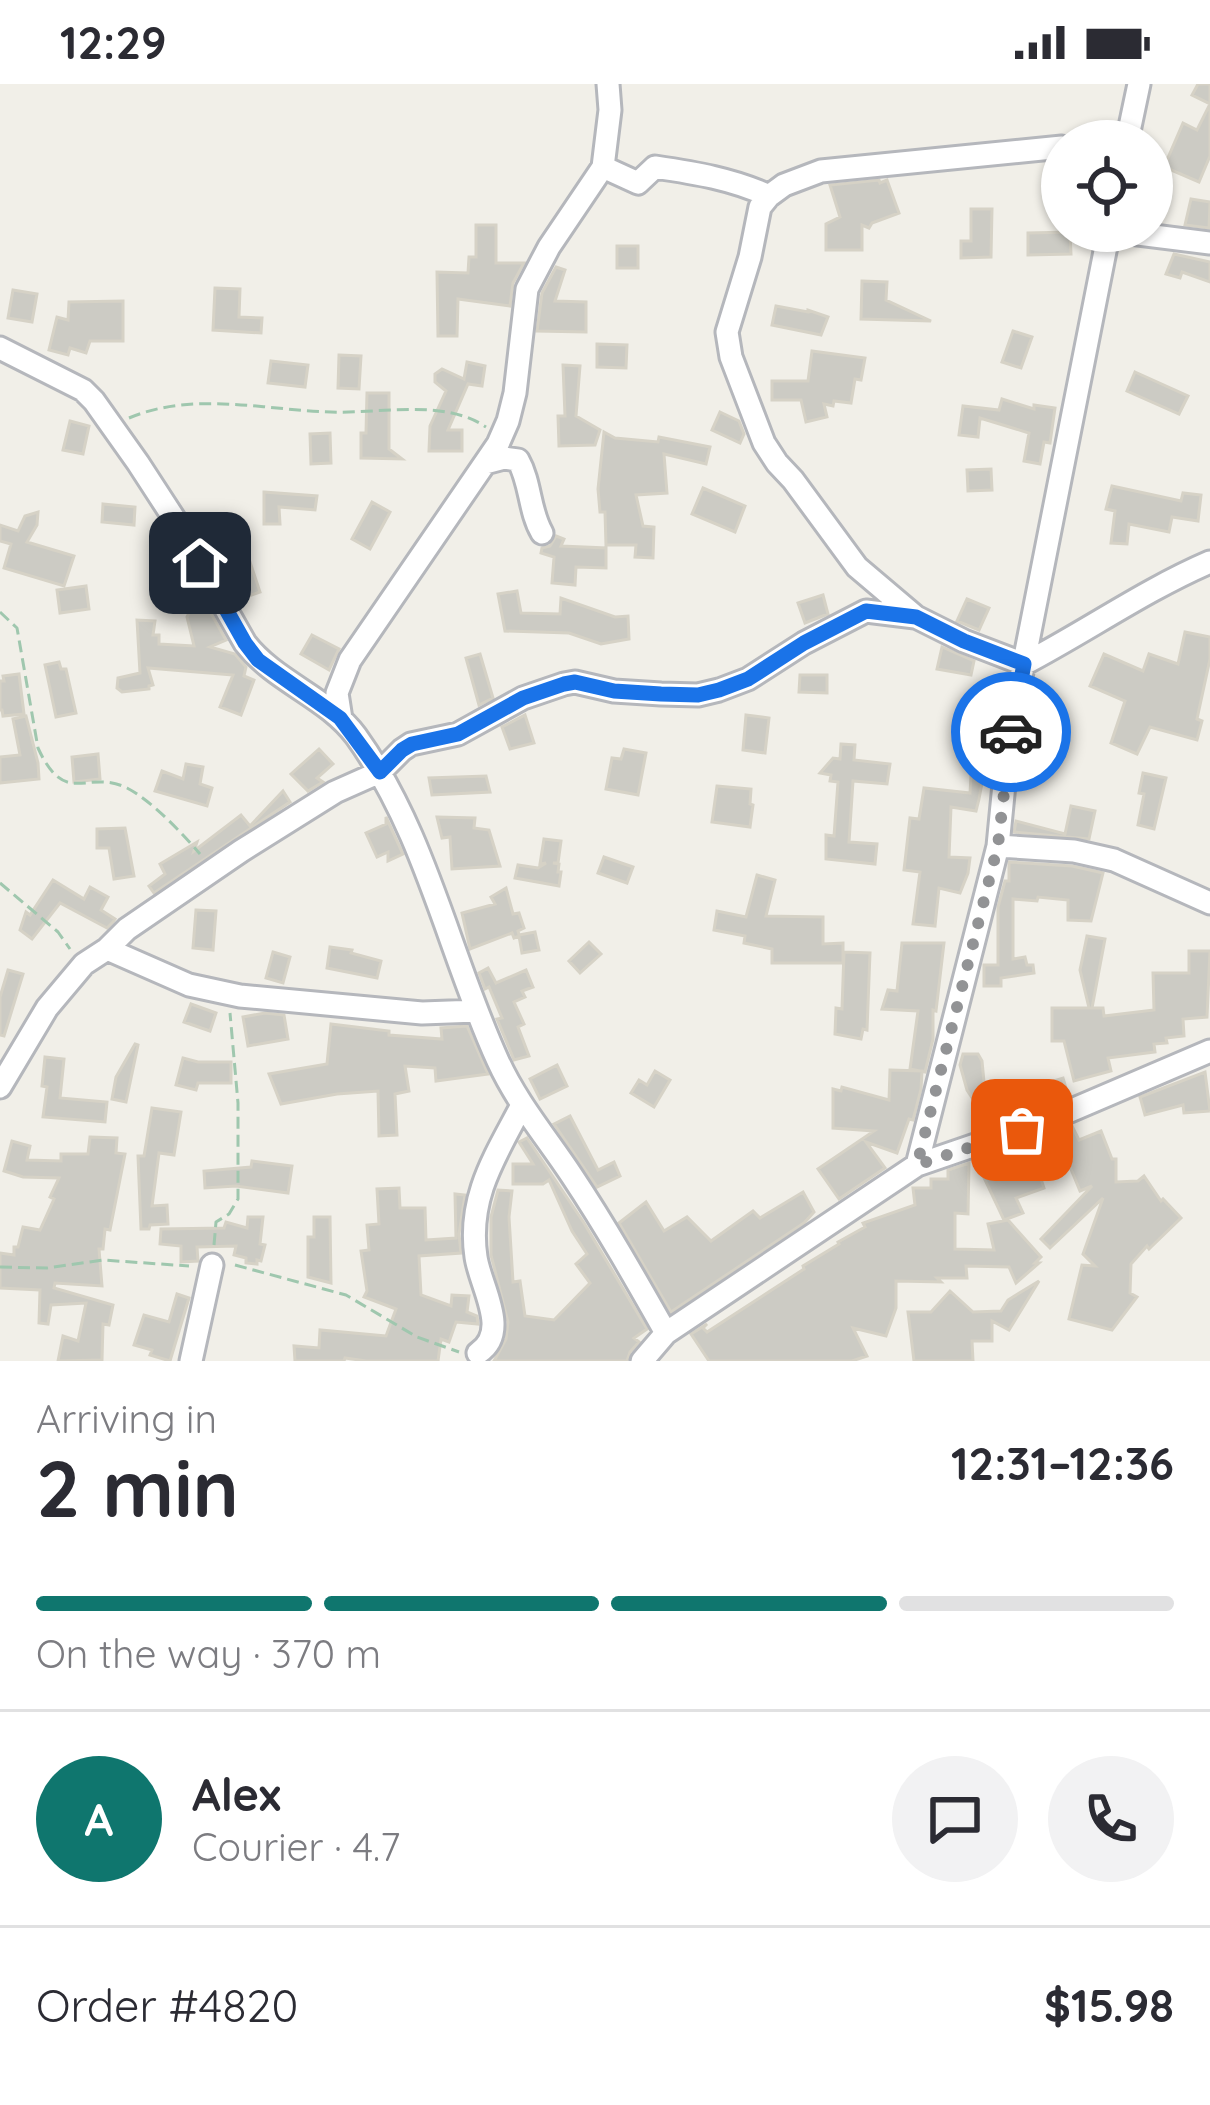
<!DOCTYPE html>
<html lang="en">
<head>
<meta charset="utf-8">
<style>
	body { margin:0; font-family:Quicksand,sans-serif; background:#f2f2f3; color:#2b2b33; height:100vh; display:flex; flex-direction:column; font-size:45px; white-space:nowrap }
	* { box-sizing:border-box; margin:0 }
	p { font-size:39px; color:#7c7c81 }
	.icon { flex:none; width:66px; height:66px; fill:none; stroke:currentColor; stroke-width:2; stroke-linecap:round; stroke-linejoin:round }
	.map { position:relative; height:1277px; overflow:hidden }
	.drawer { display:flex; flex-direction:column; background:#fff; flex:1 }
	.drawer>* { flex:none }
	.fabs { position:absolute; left:1041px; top:36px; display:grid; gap:24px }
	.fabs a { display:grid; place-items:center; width:132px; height:132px; border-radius:50%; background:#fff; box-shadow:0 3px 9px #0004; font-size:60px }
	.pin { position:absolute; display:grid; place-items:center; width:102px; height:102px; color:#fff; margin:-51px; border-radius:24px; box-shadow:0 6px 18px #0006 }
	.courier { position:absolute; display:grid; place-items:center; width:120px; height:120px; margin:-60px; border:9px solid #1a73e8; border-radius:50%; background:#fff; color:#222; box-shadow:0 3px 15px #0007 }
	.overview em { font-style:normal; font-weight:700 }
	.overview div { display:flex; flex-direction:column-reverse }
	.overview { display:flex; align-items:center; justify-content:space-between; height:204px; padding:0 36px }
	h1 { font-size:78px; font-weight:700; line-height:90px }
	.bar { display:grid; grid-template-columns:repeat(4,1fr); gap:18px 12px; align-content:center; height:144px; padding:0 36px }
	.bar i { height:15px; border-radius:9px; background:#e1e1e2 }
	.bar .on { background:#0f766e }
	.bar p { grid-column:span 4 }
	.line { display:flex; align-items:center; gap:30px; padding:0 36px; border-top:3px solid #e1e1e2 }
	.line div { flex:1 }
	.round { display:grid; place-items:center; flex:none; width:126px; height:126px; border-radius:63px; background:#f2f2f3 }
	.status { display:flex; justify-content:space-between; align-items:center; height:84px; padding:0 60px; background:#fff; direction:ltr }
	.status svg { height:33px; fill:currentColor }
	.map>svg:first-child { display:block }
	.building { fill:#cccbc4; stroke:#d6d2c6; stroke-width:3 }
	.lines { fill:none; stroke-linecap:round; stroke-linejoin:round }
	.minor-casing { stroke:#b5b7bc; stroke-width:27 }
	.path { stroke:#9fc7ae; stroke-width:3; stroke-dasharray:12 6; stroke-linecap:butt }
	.minor { stroke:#fff; stroke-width:21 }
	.done { stroke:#929395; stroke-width:12; stroke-dasharray:0 21.6 }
	.route { stroke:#1a73e8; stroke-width:15 }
</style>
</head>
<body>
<div class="status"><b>12:29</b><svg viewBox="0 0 49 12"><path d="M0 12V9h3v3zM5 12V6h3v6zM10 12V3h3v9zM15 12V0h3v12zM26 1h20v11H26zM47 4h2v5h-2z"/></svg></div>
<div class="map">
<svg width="1210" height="1277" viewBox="0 0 1210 1277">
	<rect width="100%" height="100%" fill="#f1efe8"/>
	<path class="building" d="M 1198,0 L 1210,0 L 1210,72 L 1199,98 L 1164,83 L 1183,39 L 1197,46 L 1210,20 L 1192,11 Z
		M 879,96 L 880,99 L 887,96 L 899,129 L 872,139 L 869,144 L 862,141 L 862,166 L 826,166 L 826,140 L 840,133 L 830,101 Z
		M 1191,115 L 1210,118 L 1209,144 L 1185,141 Z
		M 971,125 L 992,125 L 991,173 L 961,174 L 961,157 L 971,157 Z
		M 476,141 L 496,141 L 496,179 L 524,179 L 513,199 L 510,222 L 458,215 L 457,252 L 438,252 L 437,188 L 468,189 L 469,173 L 476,173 Z
		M 1070,148 L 1071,170 L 1028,171 L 1028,149 Z
		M 617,162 L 638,162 L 638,184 L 617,184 Z
		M 1174,170 L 1210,178 L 1210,198 L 1182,188 L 1180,194 L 1166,190 Z
		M 556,183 L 565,186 L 555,217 L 586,218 L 586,248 L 537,247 L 542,209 Z
		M 862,197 L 887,198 L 886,216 L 931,237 L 861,235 Z
		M 215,204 L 240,205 L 239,233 L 262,234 L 261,249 L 213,246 Z
		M 13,206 L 37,210 L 32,238 L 8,234 Z
		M 123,217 L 123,257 L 90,257 L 86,269 L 70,264 L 68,271 L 49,266 L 57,233 L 68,236 L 69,218 Z
		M 776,222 L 808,228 L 808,226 L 828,233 L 821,251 L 772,241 Z
		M 1013,247 L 1032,253 L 1021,284 L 1002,278 Z
		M 597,260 L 627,261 L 626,284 L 597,283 Z
		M 812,267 L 865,274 L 861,296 L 855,295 L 851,319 L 834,317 L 833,322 L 824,320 L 827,333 L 806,338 L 801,316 L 772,316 L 772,297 L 808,297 Z
		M 339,271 L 361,272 L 359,305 L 338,304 Z
		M 271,277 L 308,281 L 305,303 L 268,299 Z
		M 467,278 L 485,282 L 482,302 L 468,300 L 448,346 L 462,346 L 462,367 L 429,367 L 430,342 L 446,307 L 435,298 L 435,290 L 442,285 L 464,295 Z
		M 563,281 L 580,282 L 576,332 L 600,346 L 595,361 L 559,362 L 558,332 L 565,332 Z
		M 1135,288 L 1188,312 L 1179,330 L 1127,307 Z
		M 367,309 L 389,309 L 389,365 L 402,375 L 361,374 L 361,349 L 366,349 Z
		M 1002,315 L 1034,325 L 1034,321 L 1055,324 L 1050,359 L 1044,358 L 1040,380 L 1024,377 L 1029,349 L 980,334 L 978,353 L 959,351 L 963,322 L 999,326 Z
		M 720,328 L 739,337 L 744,350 L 740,359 L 712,346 Z
		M 70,337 L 89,342 L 83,370 L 63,366 Z
		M 604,348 L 615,354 L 658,358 L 659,353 L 710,363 L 706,380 L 664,370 L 667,409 L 636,411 L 643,442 L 654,443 L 653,474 L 635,473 L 636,461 L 606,461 L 605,428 L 600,428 L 598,405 Z
		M 330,349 L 331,379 L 311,380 L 310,350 Z
		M 991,385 L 992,406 L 968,407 L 967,386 Z
		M 1112,402 L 1181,417 L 1183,409 L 1201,411 L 1198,437 L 1172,433 L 1169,448 L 1129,440 L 1127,460 L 1111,459 L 1115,427 L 1106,425 Z
		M 703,404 L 745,422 L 735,448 L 692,430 Z
		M 264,408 L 317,412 L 315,426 L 279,423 L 280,440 L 264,440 Z
		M 372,418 L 390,428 L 370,465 L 352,455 Z
		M 103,420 L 135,423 L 134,441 L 102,438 Z
		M 38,428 L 37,441 L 27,458 L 74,472 L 64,502 L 4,484 L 11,460 L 0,457 L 0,441 L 18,447 L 25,432 Z
		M 228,435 L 233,459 L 243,457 L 260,508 L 238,516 L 227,497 L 219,474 L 215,475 L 210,467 L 205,440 Z
		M 556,452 L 564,455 L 561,462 L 606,464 L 606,484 L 576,483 L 575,501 L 552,499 L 554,473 L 541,469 L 542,464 L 550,462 Z
		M 86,502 L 89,525 L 60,529 L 57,506 Z
		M 517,507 L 521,529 L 560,530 L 561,514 L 615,533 L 628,532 L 629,555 L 601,560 L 569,549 L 505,547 L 498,510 Z
		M 199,508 L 226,556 L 210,563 L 235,570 L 246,583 L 244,592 L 254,596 L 241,631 L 220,623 L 233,591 L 148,584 L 153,601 L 149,602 L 149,605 L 122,608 L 117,604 L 118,594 L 140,589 L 137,536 L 155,537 L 153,551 L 159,551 L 159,560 L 194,562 L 187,533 Z
		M 823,511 L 828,530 L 805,539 L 798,519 Z
		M 967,515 L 989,524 L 979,546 L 957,537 Z
		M 1185,548 L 1210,553 L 1210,575 L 1197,635 L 1202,637 L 1197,656 L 1150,643 L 1137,670 L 1111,659 L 1125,617 L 1090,602 L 1104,570 L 1143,587 L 1149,570 L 1178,580 Z
		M 312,551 L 339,565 L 329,586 L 301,570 Z
		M 942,563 L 974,577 L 971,591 L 937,585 Z
		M 480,570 L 493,614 L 479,621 L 466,574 Z
		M 59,578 L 61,585 L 66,585 L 76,629 L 56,633 L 45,581 Z
		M 19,590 L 24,630 L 3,632 L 2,626 L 0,626 L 0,597 L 4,597 L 3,592 Z
		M 800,591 L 827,591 L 827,609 L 799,608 Z
		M 525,631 L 534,659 L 510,665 L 502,643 Z
		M 746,631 L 769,634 L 765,669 L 743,666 Z
		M 26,632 L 38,679 L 39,695 L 0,699 L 0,673 L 20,671 L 13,635 Z
		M 974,638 L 989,639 L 987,673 L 979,715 L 976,727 L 951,723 L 949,773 L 970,774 L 968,789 L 960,809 L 939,804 L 935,842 L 913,840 L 920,788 L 904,786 L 910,734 L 919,735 L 924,704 L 970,709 Z
		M 841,660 L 855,661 L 854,676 L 890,680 L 887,700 L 853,697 L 849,758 L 877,760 L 875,780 L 826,775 L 826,751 L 834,752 L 838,698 L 830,697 L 831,691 L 820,689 L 833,674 L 840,675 Z
		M 319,665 L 333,680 L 317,694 L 323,698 L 308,707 L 291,690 Z
		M 624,665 L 646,669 L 638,711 L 606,705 L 612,674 L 621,675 Z
		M 98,670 L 100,695 L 74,698 L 72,673 Z
		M 186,680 L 203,683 L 200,700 L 212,704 L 207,722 L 155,707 L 162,687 L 183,695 Z
		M 1143,689 L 1166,694 L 1154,745 L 1138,741 L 1144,710 L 1139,709 Z
		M 486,692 L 490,708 L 432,711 L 429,694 Z
		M 717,702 L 751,705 L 750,720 L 753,721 L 750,743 L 712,738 Z
		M 283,707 L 290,718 L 154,809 L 149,802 L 165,790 L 160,780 L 197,758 L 194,767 L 241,731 L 250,742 Z
		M 1071,722 L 1095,727 L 1089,755 L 1014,748 L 1016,737 L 1065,750 Z
		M 386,733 L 403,770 L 388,777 L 388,768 L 377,773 L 366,749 L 386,740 Z
		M 437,733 L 475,734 L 474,744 L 489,746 L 500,782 L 452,785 L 450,753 L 442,754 Z
		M 125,744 L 134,792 L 114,795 L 109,764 L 97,764 L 97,745 Z
		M 544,755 L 561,757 L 558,779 L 553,779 L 559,780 L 558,788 L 561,788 L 559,802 L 515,794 L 518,781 L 538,784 L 546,779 L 540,780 Z
		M 604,773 L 633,783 L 627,799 L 598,789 Z
		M 1009,778 L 1072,782 L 1103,789 L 1091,837 L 1068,836 L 1068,816 L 1038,813 L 1037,817 L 1013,815 L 1013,875 L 1025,873 L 1027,881 L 1033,881 L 1034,889 L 1001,894 L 1001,902 L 984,902 L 984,881 L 998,881 L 998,823 L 1005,797 L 1009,797 Z
		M 757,791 L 775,796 L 766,832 L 823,833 L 823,860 L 843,859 L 843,879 L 772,879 L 772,865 L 744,859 L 745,852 L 714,846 L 717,827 L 746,833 Z
		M 53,796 L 84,815 L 90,803 L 108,813 L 101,826 L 115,835 L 113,838 L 107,844 L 60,819 L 32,855 L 20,846 L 26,828 L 30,831 Z
		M 506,804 L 513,830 L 519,829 L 524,844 L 518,847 L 519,851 L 535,848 L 539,866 L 522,869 L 519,852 L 514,854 L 512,849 L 470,865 L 462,829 L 495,820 L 491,813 Z
		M 196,826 L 216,827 L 213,866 L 193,864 Z
		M 1087,852 L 1105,855 L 1092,924 L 1103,924 L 1104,932 L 1154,926 L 1153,889 L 1189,889 L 1189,867 L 1210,867 L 1207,933 L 1183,935 L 1184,952 L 1166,954 L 1167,959 L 1154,960 L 1155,968 L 1108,974 L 1111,987 L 1074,997 L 1064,957 L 1052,957 L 1052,924 L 1089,924 L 1080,886 Z
		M 589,858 L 601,870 L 580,889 L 569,877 Z
		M 902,859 L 944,859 L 936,927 L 933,926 L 933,955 L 925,988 L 910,985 L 918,927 L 882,925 L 888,906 L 897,907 Z
		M 330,863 L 352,866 L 351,869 L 381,877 L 377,894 L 327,884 Z
		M 273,868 L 290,873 L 283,899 L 266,894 Z
		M 844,868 L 870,869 L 867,946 L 863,945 L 861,955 L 835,950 L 836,924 L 842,925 Z
		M 488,884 L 496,899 L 526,886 L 533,903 L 522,907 L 525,913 L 514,918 L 524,940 L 518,943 L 529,972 L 514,976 L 512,971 L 497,935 L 502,934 L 489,903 L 485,905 L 479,889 Z
		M 8,886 L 23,890 L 4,952 L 0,951 L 0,913 Z
		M 191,920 L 216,929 L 210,947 L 184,938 Z
		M 265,929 L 284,931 L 288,955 L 248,962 L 243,933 Z
		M 331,940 L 389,947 L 389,951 L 442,955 L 441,944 L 467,942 L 488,990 L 436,997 L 435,984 L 405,982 L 409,1007 L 395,1010 L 397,1051 L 379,1052 L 378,1007 L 337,1010 L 281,1020 L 269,990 L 327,980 Z
		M 135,960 L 138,961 L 126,1018 L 112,1015 L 116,993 Z
		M 963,970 L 978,970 L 982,977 L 984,998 L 1004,1009 L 1011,1008 L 1017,1025 L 1009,1027 L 1010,1033 L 980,1026 L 967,1006 L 960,981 Z
		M 45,973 L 64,975 L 60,1014 L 107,1018 L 105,1038 L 43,1033 L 47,1003 L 42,1002 Z
		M 183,974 L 198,978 L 231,978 L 231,999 L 198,999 L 196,1006 L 176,1001 Z
		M 557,981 L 567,1002 L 540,1015 L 530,995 Z
		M 890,986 L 922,987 L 921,1005 L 913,1036 L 909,1035 L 897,1069 L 866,1058 L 885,1084 L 839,1115 L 818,1085 L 874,1047 L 833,1044 L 833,1005 L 841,1007 L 842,1003 L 889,1016 Z
		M 655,987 L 670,996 L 654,1023 L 631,1009 L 639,996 L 647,1001 Z
		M 1205,988 L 1210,1027 L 1184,1029 L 1183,1021 L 1145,1031 L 1140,1013 Z
		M 1063,994 L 1068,1011 L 1038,1021 L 1030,1004 Z
		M 152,1024 L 181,1028 L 174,1071 L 159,1069 L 152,1122 L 167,1121 L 168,1140 L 150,1141 L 149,1145 L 141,1145 L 138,1072 L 144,1072 Z
		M 570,1032 L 598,1086 L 614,1078 L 620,1092 L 597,1103 L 554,1040 Z
		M 1072,1042 L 1079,1056 L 1101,1047 L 1112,1075 L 1116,1075 L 1116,1098 L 1138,1097 L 1144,1092 L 1161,1117 L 1163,1115 L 1181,1134 L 1149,1165 L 1147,1162 L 1131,1180 L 1130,1209 L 1137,1213 L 1112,1246 L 1069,1235 L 1082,1181 L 1095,1182 L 1083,1170 L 1103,1114 L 1050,1164 L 1041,1155 L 1092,1102 L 1080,1107 L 1068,1078 L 1065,1079 L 1052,1052 Z
		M 90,1053 L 117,1054 L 116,1069 L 125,1070 L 110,1146 L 105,1145 L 103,1165 L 99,1165 L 102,1202 L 55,1199 L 54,1204 L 113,1221 L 109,1241 L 103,1240 L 102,1276 L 58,1277 L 63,1252 L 78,1257 L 86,1219 L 51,1221 L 48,1240 L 39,1239 L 40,1206 L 0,1204 L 0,1169 L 14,1171 L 14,1163 L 18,1163 L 23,1143 L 40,1146 L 54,1115 L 50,1113 L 59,1094 L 23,1093 L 4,1087 L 12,1057 L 30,1062 L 27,1076 L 61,1077 L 61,1070 L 88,1070 Z
		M 527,1054 L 584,1139 L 647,1245 L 634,1254 L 639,1258 L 630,1268 L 627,1277 L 494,1277 L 506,1255 L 508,1238 L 491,1171 L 491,1133 L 498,1106 L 512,1107 L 509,1133 L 513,1198 L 520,1197 L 525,1232 L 554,1236 L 590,1199 L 576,1180 L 587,1170 L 572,1147 L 549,1096 L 543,1100 L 513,1100 L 513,1080 L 533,1080 L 519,1058 Z
		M 1030,1061 L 1044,1104 L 1016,1114 L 1023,1129 L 1004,1136 L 979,1083 Z
		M 252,1077 L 292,1082 L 288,1109 L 236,1102 L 205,1104 L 204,1087 L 251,1083 Z
		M 969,1079 L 968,1130 L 955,1129 L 955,1165 L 994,1166 L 988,1140 L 1008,1136 L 1041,1173 L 1035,1179 L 1039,1179 L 1016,1199 L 1009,1183 L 966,1182 L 967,1194 L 937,1194 L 941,1198 L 896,1197 L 896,1224 L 886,1252 L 853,1244 L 867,1272 L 852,1277 L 709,1277 L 691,1250 L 707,1240 L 703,1244 L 707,1248 L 804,1185 L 803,1182 L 839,1160 L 838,1158 L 865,1143 L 863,1139 L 915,1121 L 913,1104 L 931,1104 L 931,1095 L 948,1095 L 948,1086 Z
		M 399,1104 L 400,1124 L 425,1124 L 426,1156 L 456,1154 L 455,1110 L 465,1111 L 459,1150 L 461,1169 L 419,1172 L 421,1211 L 451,1222 L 452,1211 L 469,1212 L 467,1228 L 477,1232 L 478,1240 L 456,1238 L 449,1258 L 441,1255 L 438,1277 L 366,1277 L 345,1274 L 344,1277 L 295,1277 L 294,1262 L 319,1264 L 320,1246 L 386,1252 L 396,1225 L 364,1213 L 367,1207 L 361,1167 L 369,1166 L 367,1141 L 379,1140 L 377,1105 Z
		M 803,1108 L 814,1128 L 804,1139 L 671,1228 L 619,1139 L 646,1118 L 664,1147 L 687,1133 L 711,1157 L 753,1127 L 760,1134 Z
		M 248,1133 L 263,1133 L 260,1160 L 265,1161 L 261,1177 L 257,1176 L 257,1180 L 246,1179 L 246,1174 L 234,1171 L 236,1162 L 197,1163 L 198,1177 L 181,1178 L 181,1162 L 160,1160 L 161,1145 L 224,1144 L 226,1138 L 247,1144 Z
		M 314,1133 L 330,1133 L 331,1199 L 308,1193 L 308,1153 L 314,1153 Z
		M 1039,1197 L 1009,1246 L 992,1237 L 992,1257 L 972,1257 L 973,1277 L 914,1277 L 908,1228 L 931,1228 L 950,1207 L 973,1228 L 1001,1227 L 1008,1216 Z
		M 177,1210 L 189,1214 L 170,1277 L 150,1271 L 152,1266 L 134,1261 L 144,1231 L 169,1238 Z"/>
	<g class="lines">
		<g class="minor-casing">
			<path id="minor" d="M 1127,57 L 1139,0
				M 1062,63 L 821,87 L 784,101 L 769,112 L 760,123 L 750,173 L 727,248 L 731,273 L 764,359 L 777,379 L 793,396 L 857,483 L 916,533 L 964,557 L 1024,580 C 1087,547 1145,506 1210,478
				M 603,83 L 638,99 L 655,83 C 695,89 733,95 769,112
				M 1114,147 L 1210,159
				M 0,264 L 83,306 L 94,317 L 138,379 L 177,439 L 245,559 C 275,598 327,613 356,652 C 426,749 449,870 498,977 C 517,1019 547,1054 572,1092 C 606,1143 636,1196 666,1249
				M 485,379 L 504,374 L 518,376 C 531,399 529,427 542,449
				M 341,635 L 337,609 L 350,576 L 498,360 L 508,337 L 515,309 L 527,205 L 549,163 L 603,83 L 610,26 L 608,0
				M 998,762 L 1074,767 L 1114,776 L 1210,819
				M 107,865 L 189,901 L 240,912 L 422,929 L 477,927
				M 0,1003 L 47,924 L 84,880 L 107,865 L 127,845 L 241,767 L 335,708 L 380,688 L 402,666 L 411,660 L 458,650 L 523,614 L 564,600 L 575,598 L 614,607 L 661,610 L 698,611 L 719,606 L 748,595 L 804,559 L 866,527 L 915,533
				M 917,1081 L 998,762 L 1008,659 L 1109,147
				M 478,1269 C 511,1248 480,1202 476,1173 C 467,1113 496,1071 522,1021
				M 191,1277 L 212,1181
				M 642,1277 L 666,1249 L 917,1081 L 1051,1035 L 1210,967"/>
		</g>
		<path class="path" d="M 129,334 C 193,307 264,326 331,328 C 380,330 443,314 486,343
			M 0,528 L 17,544 L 38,664 C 66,725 87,684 127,704 C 152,717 182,749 200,770
			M 0,799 L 58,848 L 70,865
			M 214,1161 L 216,1138 L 229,1130 L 238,1115 L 238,1019 L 230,929
			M 235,1181 L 346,1211 L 417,1253 L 459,1268
			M 0,1183 L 47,1184 L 103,1176 L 189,1182"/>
		<use href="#minor" class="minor"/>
	</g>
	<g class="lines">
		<path class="done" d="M 1011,648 L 998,761 L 917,1081 L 1022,1046"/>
		<path class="route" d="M 200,479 L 245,559 L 258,576 L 340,634 L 380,688 L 402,666 L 412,660 L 458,650 L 523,614 L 564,600 L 575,598 L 614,607 L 661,610 L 698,611 L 719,606 L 748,595 L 804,559 L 866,527 L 916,533 L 964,557 L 1024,580 L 1011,648"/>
	</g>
</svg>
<div class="fabs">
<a><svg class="icon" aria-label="locate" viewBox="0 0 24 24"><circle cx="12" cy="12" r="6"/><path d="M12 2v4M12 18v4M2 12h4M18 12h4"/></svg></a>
</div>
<div class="pin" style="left:1022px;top:1046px;background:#ea580c"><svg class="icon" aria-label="bag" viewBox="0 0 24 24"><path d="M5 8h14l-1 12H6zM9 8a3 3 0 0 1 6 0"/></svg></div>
<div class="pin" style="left:200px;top:479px;background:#1f2937"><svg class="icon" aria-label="home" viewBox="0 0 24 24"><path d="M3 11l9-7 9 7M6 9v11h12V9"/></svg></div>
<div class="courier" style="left:1011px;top:648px"><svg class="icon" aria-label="car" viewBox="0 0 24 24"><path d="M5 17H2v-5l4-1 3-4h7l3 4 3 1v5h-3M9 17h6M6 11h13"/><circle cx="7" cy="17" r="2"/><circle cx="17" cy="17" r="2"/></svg></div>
</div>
<section class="drawer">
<div class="overview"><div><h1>2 min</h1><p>Arriving in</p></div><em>12:31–12:36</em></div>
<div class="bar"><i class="on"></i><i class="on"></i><i class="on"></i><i></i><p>On the way · 370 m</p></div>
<div class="line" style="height:216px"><b class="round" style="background:#0f766e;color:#fff">A</b><div><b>Alex</b><p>Courier · 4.7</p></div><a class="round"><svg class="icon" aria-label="chat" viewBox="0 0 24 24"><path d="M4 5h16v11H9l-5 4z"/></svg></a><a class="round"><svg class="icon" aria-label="phone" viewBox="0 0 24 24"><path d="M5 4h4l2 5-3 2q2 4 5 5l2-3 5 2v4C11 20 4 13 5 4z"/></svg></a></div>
<div class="line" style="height:156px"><div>Order #4820</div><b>$15.98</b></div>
</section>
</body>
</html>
